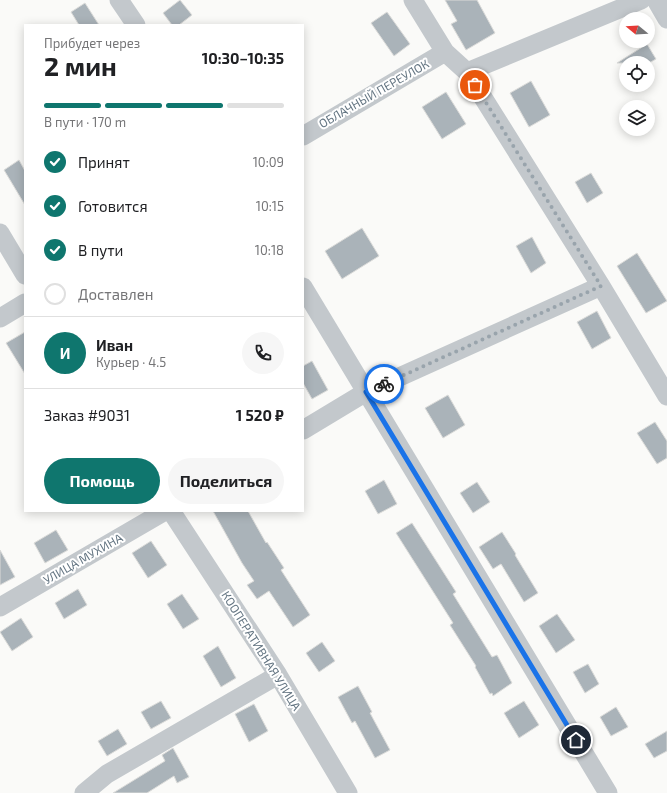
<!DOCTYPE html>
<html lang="ru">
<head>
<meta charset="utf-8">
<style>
	body { margin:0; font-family:"Exo 2",sans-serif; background:#f6f6f6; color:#202124; height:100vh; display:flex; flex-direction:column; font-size:15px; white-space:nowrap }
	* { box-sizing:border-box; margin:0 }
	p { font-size:13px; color:#757577 }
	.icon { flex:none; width:22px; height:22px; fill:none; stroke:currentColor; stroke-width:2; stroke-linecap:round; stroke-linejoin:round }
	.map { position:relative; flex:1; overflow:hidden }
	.side { position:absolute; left:24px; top:24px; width:280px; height:488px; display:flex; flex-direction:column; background:#fff; border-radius:0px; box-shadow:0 2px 10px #0003 }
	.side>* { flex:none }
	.needle { width:26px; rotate:288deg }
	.controls { position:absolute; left:619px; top:12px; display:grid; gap:8px }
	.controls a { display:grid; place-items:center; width:36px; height:36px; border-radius:50%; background:#fff; box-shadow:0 2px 10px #0003; font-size:20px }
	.pin { position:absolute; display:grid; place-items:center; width:34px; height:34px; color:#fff; margin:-17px; border:2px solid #fff; border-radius:50%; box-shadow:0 1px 4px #0007 }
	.courier { position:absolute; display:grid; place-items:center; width:40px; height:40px; margin:-20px; border:3px solid #1a73e8; border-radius:50%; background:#fff; color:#222; box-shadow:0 1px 5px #0007 }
	.summary em { font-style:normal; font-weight:700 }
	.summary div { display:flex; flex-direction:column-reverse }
	.summary { display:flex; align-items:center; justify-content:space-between; height:68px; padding:0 20px }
	h1 { font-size:26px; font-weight:700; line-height:30px }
	.bar { display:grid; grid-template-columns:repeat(4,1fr); gap:6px 4px; align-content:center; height:48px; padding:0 20px }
	.bar i { height:5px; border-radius:3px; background:#e0e0e0 }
	.bar .on { background:#0f766e }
	.bar p { grid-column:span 4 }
	.line { display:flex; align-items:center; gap:10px; padding:0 20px; border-top:1px solid #e0e0e0 }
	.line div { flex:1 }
	.round { display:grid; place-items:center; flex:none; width:42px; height:42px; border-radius:21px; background:#f6f6f6 }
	ol { padding:0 20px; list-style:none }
	li { display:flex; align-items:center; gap:12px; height:44px }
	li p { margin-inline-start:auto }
	li .icon { padding:4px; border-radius:50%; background:#0f766e; color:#fff; stroke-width:4 }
	li:last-child { color:#757577 }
	li i { width:22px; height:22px; border:2px solid #e0e0e0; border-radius:50% }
	.button { display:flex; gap:8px; margin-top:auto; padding:8px 20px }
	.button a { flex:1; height:46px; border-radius:24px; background:#0f766e; color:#fff; font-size:16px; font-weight:700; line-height:46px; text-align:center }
	.button a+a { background:#f6f6f6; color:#202124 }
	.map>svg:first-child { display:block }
	.building { fill:#aab3b9; stroke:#dcdcda }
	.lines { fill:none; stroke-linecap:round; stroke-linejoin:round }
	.minor { stroke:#c3c8cc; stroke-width:19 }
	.done { stroke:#99a4ac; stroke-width:4; stroke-dasharray:0 7.2 }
	.route { stroke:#1a73e8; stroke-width:5 }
	.labels { text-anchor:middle; stroke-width:4; stroke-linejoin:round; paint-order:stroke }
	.street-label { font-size:12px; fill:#657683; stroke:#fff }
</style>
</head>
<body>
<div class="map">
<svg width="667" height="793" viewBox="0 0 667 793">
	<rect width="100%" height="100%" fill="#fafaf8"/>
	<path class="building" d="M 180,0 L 192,15 L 179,25 L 172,25 L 163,13 Z
		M 445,0 L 477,0 L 495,33 L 466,50 L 451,24 L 457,21 Z
		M 85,3 L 99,25 L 79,25 L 71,12 Z
		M 387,12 L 410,44 L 394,56 L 371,23 Z
		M 647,44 L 656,59 L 649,63 L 617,63 Z
		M 531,81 L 550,115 L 529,127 L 510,93 Z
		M 446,92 L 466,124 L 442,139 L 422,107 Z
		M 19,160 L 25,171 L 25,205 L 4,170 Z
		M 591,173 L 603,193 L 587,203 L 575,182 Z
		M 362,228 L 379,256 L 342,279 L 325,251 Z
		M 532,237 L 546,263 L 531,273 L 516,246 Z
		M 637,253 L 667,301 L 646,313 L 617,266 Z
		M 597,311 L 611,338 L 592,349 L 577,322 Z
		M 25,332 L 25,374 L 6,343 Z
		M 312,361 L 328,390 L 312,399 L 303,383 L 303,366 Z
		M 448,395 L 465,425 L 443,438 L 425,408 Z
		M 655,422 L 667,441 L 667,458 L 657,464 L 637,433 Z
		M 384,480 L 397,504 L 378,514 L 365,491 Z
		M 477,482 L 490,502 L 473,513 L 460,493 Z
		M 213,511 L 248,511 L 266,543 L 267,542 L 284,568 L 281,570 L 310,615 L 293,627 L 269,591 L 257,599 L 247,585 L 254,581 L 242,563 Z
		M 412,523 L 456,592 L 453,594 L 492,657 L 497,655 L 512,683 L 493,696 L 492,693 L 490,694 L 475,667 L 476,666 L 450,625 L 453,623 L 396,533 Z
		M 56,530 L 68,550 L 45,563 L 34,543 Z
		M 502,532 L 516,554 L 515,555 L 538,593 L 524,602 L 501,564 L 493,569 L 479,547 Z
		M 151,541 L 167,565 L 148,578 L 132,553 Z
		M 0,550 L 15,577 L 0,585 Z
		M 78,589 L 87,605 L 64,619 L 55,603 Z
		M 182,594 L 199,619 L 183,629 L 167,604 Z
		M 557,614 L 575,640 L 556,653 L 539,626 Z
		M 21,618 L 33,637 L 12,651 L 0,632 Z
		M 322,642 L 335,661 L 319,672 L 306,653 Z
		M 218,646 L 236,678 L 221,687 L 203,656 Z
		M 588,664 L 599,684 L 585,693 L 573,672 Z
		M 358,686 L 372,712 L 370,713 L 390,750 L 375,758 L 355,721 L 352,723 L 338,697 Z
		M 161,701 L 171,718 L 151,729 L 141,712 Z
		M 524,701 L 539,725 L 519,738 L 504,713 Z
		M 254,704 L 268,731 L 249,742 L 235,714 Z
		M 616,707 L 628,727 L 611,736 L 600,717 Z
		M 118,729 L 127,744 L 107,756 L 98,741 Z
		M 667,731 L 667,751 L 654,758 L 645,744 Z
		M 173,748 L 189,777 L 177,783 L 174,776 L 147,793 L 113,793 L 165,761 L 162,755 Z"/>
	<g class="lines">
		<path class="minor" d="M 119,0 L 136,25
			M 413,0 L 445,52 L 467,72 L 601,286 L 667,396
			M 656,0 L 667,19
			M 467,72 L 641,0
			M 303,136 L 445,52
			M 0,233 L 25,275
			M 303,287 L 608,793
			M 0,318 L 25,303
			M 303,430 L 366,392 L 601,286
			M 171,511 L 278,675 L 348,793
			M 0,607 L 165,511
			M 84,793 L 107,774 L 278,675"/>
	</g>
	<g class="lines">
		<path class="done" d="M 384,384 L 601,286 L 475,85"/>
		<path class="route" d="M 384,384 L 366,392 L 576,740"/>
	</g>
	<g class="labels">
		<g class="street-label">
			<text transform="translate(374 94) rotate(-30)" y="4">ОБЛАЧНЫЙ ПЕРЕУЛОК</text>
			<text transform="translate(83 559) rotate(-30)" y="4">УЛИЦА МУХИНА</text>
			<text transform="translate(261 651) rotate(58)" y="4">КООПЕРАТИВНАЯ УЛИЦА</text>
		</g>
	</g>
</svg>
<div class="controls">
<a><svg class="needle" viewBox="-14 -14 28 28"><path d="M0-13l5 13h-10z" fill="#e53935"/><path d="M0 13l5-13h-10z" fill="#757577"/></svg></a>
<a><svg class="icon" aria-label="locate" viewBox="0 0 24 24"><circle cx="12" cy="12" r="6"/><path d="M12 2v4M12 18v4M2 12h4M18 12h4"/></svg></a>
<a><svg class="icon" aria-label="layers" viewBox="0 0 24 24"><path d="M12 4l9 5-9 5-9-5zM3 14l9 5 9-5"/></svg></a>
</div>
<div class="pin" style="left:475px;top:85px;background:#ea580c"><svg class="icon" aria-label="bag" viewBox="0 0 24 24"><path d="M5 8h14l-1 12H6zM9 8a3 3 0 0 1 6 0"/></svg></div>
<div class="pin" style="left:576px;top:740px;background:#1f2937"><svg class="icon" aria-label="home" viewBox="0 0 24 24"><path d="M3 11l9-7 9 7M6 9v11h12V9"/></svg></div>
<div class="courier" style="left:384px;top:384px"><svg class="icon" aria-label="bike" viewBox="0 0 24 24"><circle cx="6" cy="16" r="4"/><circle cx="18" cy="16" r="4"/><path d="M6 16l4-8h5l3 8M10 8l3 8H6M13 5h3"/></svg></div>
<section class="side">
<div class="summary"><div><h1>2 мин</h1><p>Прибудет через</p></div><em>10:30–10:35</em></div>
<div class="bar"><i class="on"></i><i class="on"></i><i class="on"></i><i></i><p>В пути · 170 m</p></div>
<ol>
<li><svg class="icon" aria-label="check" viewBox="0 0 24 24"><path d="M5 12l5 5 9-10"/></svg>Принят<p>10:09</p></li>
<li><svg class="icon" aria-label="check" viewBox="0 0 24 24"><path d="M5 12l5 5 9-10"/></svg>Готовится<p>10:15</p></li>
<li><svg class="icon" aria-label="check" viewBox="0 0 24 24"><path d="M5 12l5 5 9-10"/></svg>В пути<p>10:18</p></li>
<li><i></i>Доставлен</li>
</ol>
<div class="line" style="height:72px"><b class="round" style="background:#0f766e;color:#fff">И</b><div><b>Иван</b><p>Курьер · 4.5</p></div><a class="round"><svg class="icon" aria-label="phone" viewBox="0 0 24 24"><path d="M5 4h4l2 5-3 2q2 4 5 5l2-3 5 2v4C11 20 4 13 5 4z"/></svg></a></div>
<div class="line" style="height:52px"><div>Заказ #9031</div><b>1 520 ₽</b></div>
<div class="button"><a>Помощь</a><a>Поделиться</a></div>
</section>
</div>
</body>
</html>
